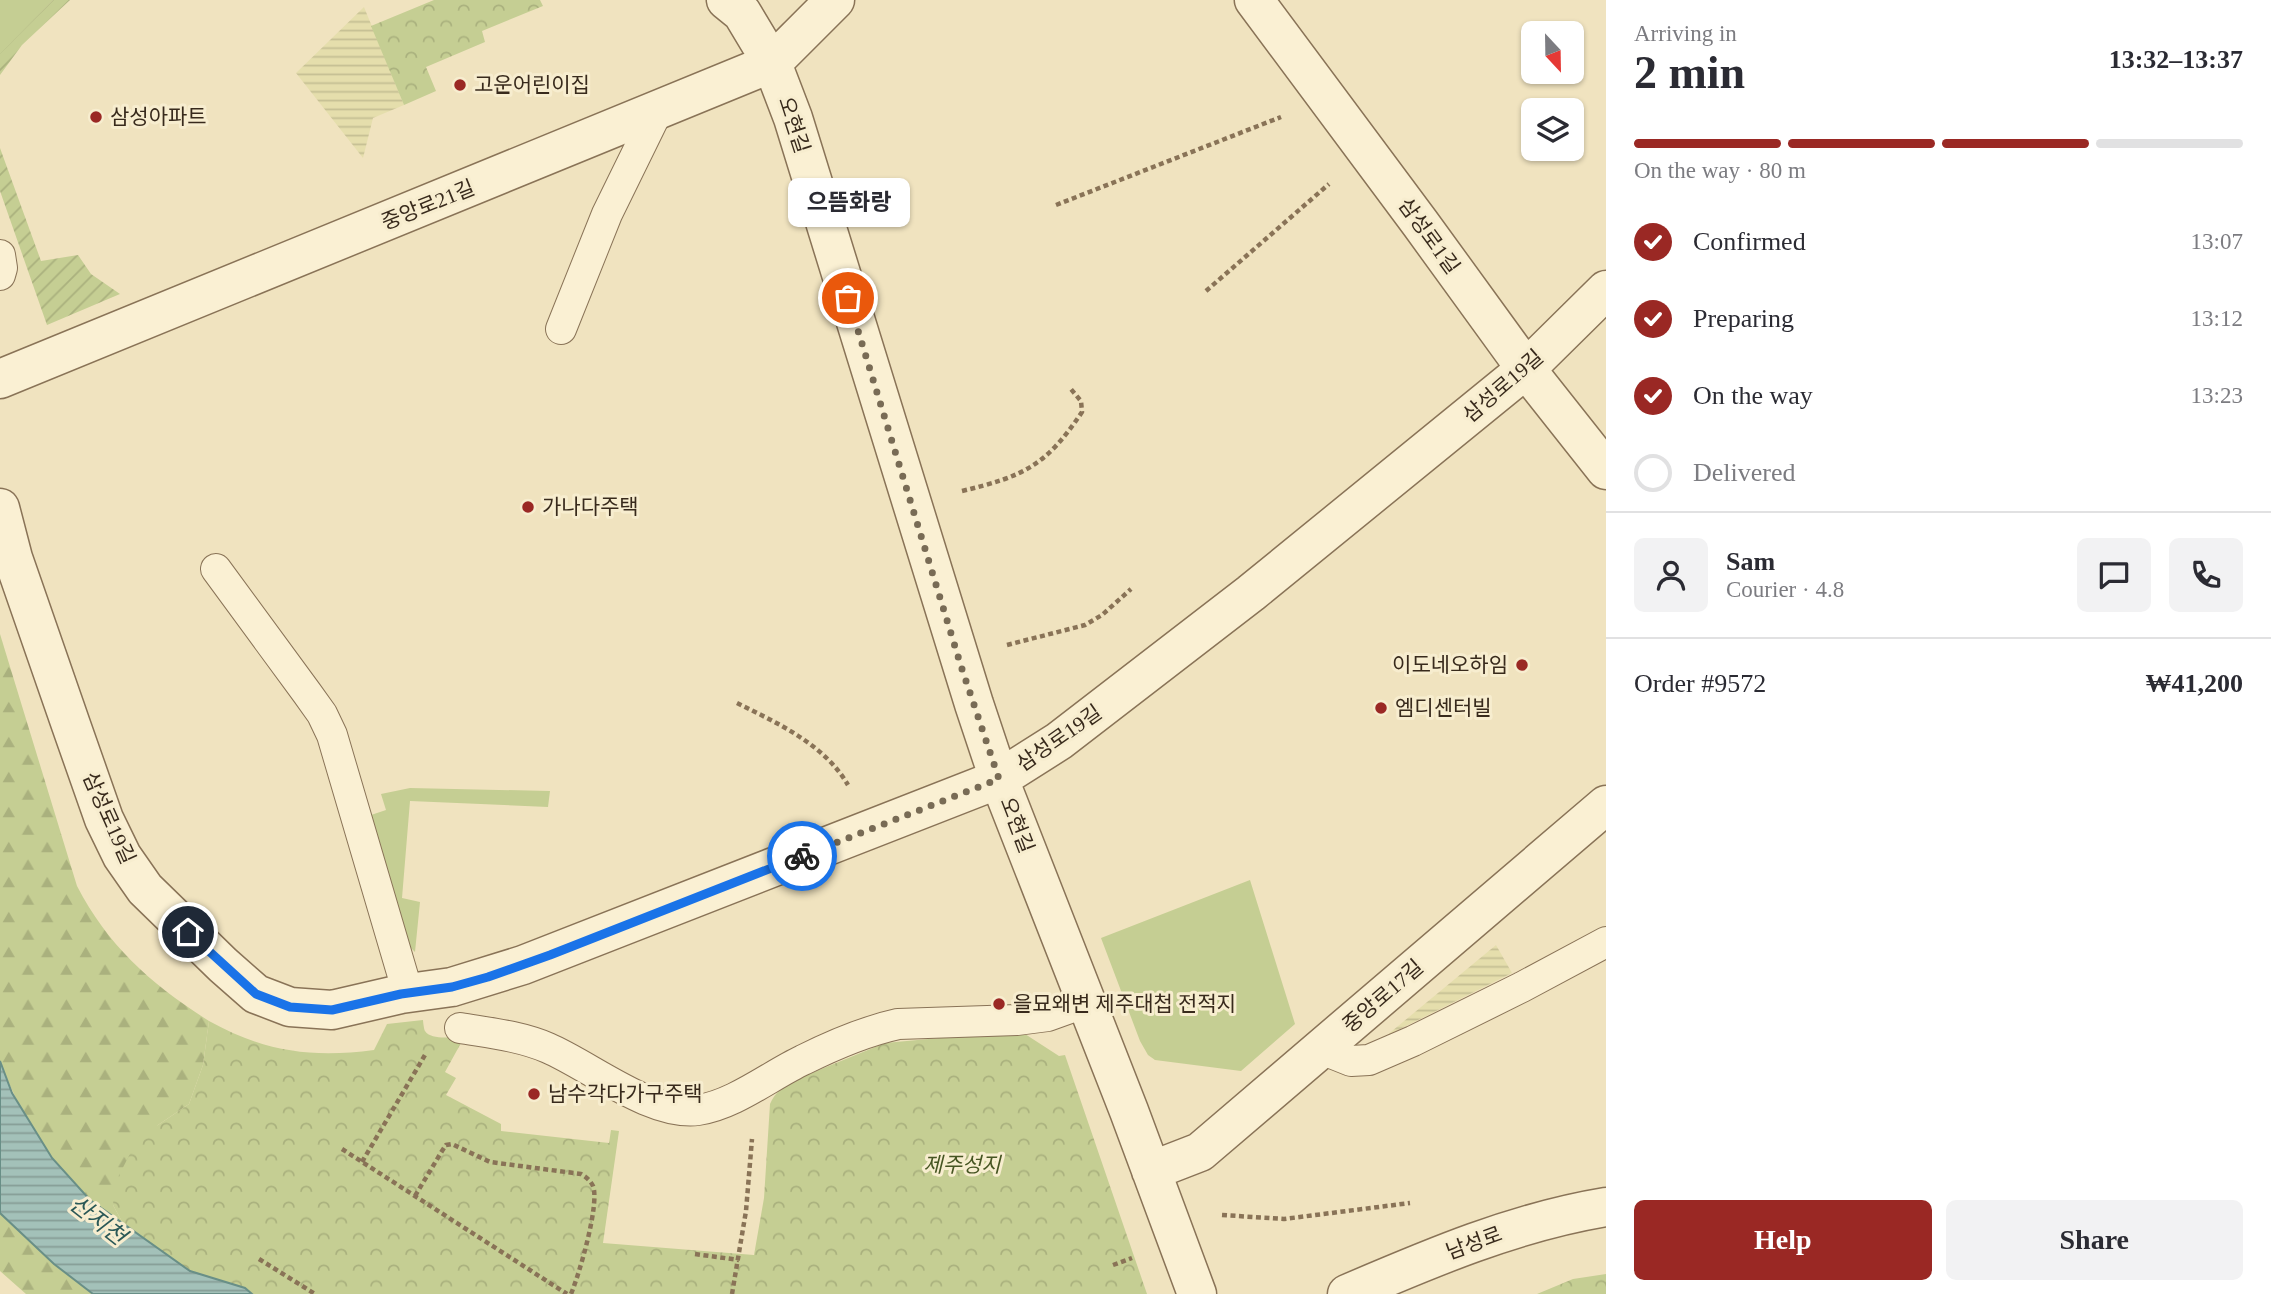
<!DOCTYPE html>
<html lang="en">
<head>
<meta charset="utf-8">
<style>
	body { margin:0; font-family:"Times New Roman","Noto Sans KR",serif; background:#f2f2f3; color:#2b2b33; height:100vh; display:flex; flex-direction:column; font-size:26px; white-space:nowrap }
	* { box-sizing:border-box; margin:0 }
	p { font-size:23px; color:#7c7c81 }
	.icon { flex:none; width:38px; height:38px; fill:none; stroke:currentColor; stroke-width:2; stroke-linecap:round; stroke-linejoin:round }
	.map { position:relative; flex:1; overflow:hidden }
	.sheet { display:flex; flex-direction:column; background:#fff; width:665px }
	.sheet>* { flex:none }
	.needle { width:46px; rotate:158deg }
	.tools { position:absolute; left:1521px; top:21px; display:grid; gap:14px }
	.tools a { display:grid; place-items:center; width:63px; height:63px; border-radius:10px; background:#fff; box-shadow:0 2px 5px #0004; font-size:35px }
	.pin { position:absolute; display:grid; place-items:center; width:60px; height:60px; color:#fff; margin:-30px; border:4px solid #fff; border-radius:50%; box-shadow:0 2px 7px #0007 }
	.courier { position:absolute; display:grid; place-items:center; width:70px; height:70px; margin:-35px; border:5px solid #1a73e8; border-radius:50%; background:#fff; color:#222; box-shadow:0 2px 9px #0007 }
	.bubble { position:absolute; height:49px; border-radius:10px; background:#fff; box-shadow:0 2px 5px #0004; font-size:23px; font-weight:700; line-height:49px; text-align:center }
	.head em { font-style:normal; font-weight:700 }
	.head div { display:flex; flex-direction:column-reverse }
	.head { display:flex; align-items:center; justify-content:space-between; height:119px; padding:0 28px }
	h1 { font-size:46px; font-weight:700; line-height:52px }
	.bar { display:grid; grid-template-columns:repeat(4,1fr); gap:10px 7px; align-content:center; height:84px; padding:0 28px }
	.bar i { height:9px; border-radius:5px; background:#e1e1e2 }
	.bar .selected { background:#9a2824 }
	.bar p { grid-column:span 4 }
	.line { display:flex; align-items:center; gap:18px; padding:0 28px; border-top:2px solid #e1e1e2 }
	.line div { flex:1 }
	.round { display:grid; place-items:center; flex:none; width:74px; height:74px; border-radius:10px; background:#f2f2f3 }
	ol { padding:0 28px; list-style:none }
	li { display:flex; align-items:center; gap:21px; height:77px }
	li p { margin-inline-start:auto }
	li .icon { padding:7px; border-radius:50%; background:#9a2824; color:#fff; stroke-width:4 }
	li:last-child { color:#7c7c81 }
	li i { width:38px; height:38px; border:4px solid #e1e1e2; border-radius:50% }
	.cta { display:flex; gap:14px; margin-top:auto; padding:14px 28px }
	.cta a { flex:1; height:80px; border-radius:10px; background:#9a2824; color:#fff; font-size:28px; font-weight:700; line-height:80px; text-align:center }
	.cta a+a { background:#f2f2f3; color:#2b2b33 }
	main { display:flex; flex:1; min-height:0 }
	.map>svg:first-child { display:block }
	.farmland { fill:url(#farmland-rules) }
	.grass { fill:#c5ce93 }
	.forest { fill:url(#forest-firs) }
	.park { fill:url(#park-crowns) }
	.garden { fill:url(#garden-furrows) }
	.water { fill:url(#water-rules); stroke:#698f87; stroke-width:2 }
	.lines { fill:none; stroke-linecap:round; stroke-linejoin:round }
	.service-casing { stroke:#897357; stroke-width:32 }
	.minor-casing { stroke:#897357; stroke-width:41 }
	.tertiary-casing { stroke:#897357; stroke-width:41 }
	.path { stroke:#897357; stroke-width:4.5; stroke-dasharray:5 3.5; stroke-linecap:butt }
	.service { stroke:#faf0d3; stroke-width:30 }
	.minor { stroke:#faf0d3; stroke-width:38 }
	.tertiary { stroke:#faf0d3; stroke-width:38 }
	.done { stroke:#786b55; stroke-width:7; stroke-dasharray:0 12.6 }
	.route { stroke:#1a73e8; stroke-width:9 }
	.poi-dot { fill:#9a2824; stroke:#f7edcf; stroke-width:2.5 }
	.labels { text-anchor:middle; stroke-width:6; stroke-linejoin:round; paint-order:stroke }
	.poi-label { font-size:21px; fill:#382a1c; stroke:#f7edcf; text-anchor:start }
	.street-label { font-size:21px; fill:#382a1c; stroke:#f7edcf }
	.park-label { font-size:21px; font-style:italic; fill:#465522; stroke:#f7edcf }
	.water-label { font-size:23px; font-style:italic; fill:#2a5857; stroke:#f7edcf }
</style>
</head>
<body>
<main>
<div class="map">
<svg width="1606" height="1294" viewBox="0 0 1606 1294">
	<defs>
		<pattern id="farmland-rules" width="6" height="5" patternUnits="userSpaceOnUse" patternTransform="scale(1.75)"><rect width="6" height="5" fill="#e5deac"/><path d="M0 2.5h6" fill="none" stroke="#c5bf93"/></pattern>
		<pattern id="forest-firs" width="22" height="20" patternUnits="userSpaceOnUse" patternTransform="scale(1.75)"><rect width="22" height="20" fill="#c5ce93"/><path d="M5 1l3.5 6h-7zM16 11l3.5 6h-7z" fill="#aab17e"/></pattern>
		<pattern id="park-crowns" width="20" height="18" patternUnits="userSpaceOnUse" patternTransform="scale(1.75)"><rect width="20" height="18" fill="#c5ce93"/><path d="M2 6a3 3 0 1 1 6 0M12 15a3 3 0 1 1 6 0" fill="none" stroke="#aab17e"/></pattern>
		<pattern id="garden-furrows" width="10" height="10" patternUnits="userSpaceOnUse" patternTransform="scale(1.75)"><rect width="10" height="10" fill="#c5ce93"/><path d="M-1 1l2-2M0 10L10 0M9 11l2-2" fill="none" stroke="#aab17e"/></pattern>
		<pattern id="water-rules" width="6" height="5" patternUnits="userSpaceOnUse" patternTransform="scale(1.75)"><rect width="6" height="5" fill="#a3c1b9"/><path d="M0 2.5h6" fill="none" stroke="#869d96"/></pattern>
	</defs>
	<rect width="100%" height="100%" fill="#f0e3bf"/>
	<path class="farmland" d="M 364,7 L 404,105 L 373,118 L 363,158 L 296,73 Z
		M 1496,945 L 1512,973 L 1386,1036 Z"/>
	<path class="grass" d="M 0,0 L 53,0 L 0,55 Z
		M 410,788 L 550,791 L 548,807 L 410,801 L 402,898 L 420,902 L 415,952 L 409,946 L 371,815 L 386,810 L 381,794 Z
		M 1250,880 L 1295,1024 L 1241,1071 L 1155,1060 L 1148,1055 L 1140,1041 L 1101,938 Z"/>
	<path class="forest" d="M 0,634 L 77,886 C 108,946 152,985 209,1021 L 203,1065 L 189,1104 L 158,1125 L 113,1205 L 125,1227 C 114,1218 101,1210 91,1201 C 50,1164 19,1112 0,1061 Z
		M 0,1213 L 54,1264 L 93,1294 L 26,1294 L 0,1271 Z"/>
	<path class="park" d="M 434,0 L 540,0 L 543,6 L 482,31 L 485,42 L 426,67 L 436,91 L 404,105 L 371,26 Z
		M 423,1020 C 423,1021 424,1030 425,1031 C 429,1038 445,1038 451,1037 L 461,1043 L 445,1072 L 456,1078 L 446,1095 L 501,1124 L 501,1131 L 609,1143 L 611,1130 L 619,1131 L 603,1243 L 754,1255 L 764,1198 L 770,1104 C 775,1093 782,1087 792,1081 L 885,1043 L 972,1035 L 1025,1034 L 1059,1056 L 1065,1055 L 1147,1294 L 252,1294 L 245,1288 L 190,1271 L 125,1227 L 113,1205 L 115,1183 L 133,1148 L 158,1125 L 189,1104 L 203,1065 L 209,1021 C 265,1052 312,1058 374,1050 L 387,1024 Z
		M 1606,1274 L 1606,1294 L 1537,1294 L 1573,1279 Z"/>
	<path class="garden" d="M 53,0 L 70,0 L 22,45 L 0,75 L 0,54 Z
		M 0,148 L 41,261 L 78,255 L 91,274 L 120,294 L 47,325 L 0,191 Z"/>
	<path class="water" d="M 0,1061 L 12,1093 L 52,1158 L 90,1200 L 190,1271 L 245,1288 L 252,1294 L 93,1294 L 54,1264 L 0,1213 Z"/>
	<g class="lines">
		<g class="service-casing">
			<path id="service" d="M 0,255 L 2,268 L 0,275
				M 561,329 L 607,214 L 657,112
				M 216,569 L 307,693 L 322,714 L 332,735 L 408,993
				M 460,1028 C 490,1033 520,1036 548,1048 C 590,1066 651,1116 698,1110 C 734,1105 771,1075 803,1060 C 833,1045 866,1031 898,1024 L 1017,1020 L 1048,1016 L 1087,1002
				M 1321,1049 L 1351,1061 L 1369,1060 L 1413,1041 L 1522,987 L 1606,942"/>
		</g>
		<g class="minor-casing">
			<path id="minor" d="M 726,0 L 742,13 L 772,63 L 793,118 L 974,704 L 999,779 L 1129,1111 L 1197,1294
				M 1254,0 L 1420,223 L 1526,369 L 1606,470
				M 0,379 L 772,63 L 835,0
				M 0,508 L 13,558 L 71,725 L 104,819 L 122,856 L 145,889 L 223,965 L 256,994 L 290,1007 L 332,1010 L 401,994 L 452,987 L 523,965 L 999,779 L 1059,741 L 1251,593 L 1526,369 L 1606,290
				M 1151,1171 L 1200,1152 L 1606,805"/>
		</g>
		<g class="tertiary-casing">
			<path id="tertiary" d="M 1347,1294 C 1431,1258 1515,1222 1606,1207"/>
		</g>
		<path class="path" d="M 1056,205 L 1281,117
			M 1206,291 L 1329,184
			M 962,491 C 1024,476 1046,466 1082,412 L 1081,401 L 1070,388
			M 1007,645 L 1085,625 L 1102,615 L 1131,589
			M 737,703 C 779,724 824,744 848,785
			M 342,1149 L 567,1294
			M 362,1162 L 425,1055
			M 415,1196 L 442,1151 L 446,1145 L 452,1144 L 490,1162 L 581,1174 C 586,1177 590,1180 593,1186 C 600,1204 579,1275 571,1294
			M 1222,1215 L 1284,1219 L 1410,1203
			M 695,1254 L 739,1260
			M 259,1259 L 315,1294
			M 1113,1265 L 1132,1258
			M 732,1294 L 746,1211 L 752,1139"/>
		<use href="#service" class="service"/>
		<use href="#minor" class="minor"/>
		<use href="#tertiary" class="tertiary"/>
	</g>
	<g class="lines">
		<path class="done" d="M 802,856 L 999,779 L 961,666 L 848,298"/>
		<path class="route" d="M 188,932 L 256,994 L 290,1007 L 332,1010 L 401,994 L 452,987 L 488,977 L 550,955 L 802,856"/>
	</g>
	<g class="poi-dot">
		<circle cx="460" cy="85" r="7"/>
		<circle cx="96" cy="117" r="7"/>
		<circle cx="528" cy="507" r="7"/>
		<circle cx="1522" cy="665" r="7"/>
		<circle cx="1381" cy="708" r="7"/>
		<circle cx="999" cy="1004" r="7"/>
		<circle cx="534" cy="1094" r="7"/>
	</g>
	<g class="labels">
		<g class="poi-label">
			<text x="474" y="92">고운어린이집</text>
			<text x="110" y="124">삼성아파트</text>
			<text x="542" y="514">가나다주택</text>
			<text x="1508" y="672" text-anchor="end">이도네오하임</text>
			<text x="1395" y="715">엠디센터빌</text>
			<text x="1013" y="1011">을묘왜변 제주대첩 전적지</text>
			<text x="548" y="1101">남수각다가구주택</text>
		</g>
		<g class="street-label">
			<text transform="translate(794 125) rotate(72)" y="7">오현길</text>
			<text transform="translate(428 205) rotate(-22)" y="7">중앙로21길</text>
			<text transform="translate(1429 236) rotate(54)" y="7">삼성로1길</text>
			<text transform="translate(1503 386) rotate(-41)" y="7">삼성로19길</text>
			<text transform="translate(1059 738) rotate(-35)" y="7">삼성로19길</text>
			<text transform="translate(109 818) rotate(66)" y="7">삼성로19길</text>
			<text transform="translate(1017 825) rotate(69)" y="7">오현길</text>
			<text transform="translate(1383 996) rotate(-41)" y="7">중앙로17길</text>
			<text transform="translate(1474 1243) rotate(-20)" y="7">남성로</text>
		</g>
		<g class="park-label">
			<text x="962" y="1172">제주성지</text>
		</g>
		<g class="water-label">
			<text transform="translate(98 1220) rotate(38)" y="8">산지천</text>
		</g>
	</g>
</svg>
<div class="tools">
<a><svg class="needle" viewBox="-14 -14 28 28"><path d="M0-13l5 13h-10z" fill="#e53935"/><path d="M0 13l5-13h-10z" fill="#7c7c81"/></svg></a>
<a><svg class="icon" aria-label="layers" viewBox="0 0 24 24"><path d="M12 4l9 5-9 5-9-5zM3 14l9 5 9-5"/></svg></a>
</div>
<div class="pin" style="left:848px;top:298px;background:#ea580c"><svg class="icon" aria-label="bag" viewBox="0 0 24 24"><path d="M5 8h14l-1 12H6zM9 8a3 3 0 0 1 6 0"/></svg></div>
<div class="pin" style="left:188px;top:932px;background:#1f2937"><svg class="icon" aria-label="home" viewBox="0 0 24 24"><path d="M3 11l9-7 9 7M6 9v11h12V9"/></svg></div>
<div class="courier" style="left:802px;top:856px"><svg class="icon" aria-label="bike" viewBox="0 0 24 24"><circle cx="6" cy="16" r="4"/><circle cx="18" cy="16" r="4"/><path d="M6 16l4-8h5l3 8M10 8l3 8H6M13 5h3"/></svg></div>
<div class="bubble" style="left:788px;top:178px;width:122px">으뜸화랑</div>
</div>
<section class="sheet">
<div class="head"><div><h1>2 min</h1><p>Arriving in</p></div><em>13:32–13:37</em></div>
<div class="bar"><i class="selected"></i><i class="selected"></i><i class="selected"></i><i></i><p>On the way · 80 m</p></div>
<ol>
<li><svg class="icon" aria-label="check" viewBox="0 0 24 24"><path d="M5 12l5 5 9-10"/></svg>Confirmed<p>13:07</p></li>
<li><svg class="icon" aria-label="check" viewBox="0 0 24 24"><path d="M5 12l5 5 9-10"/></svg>Preparing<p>13:12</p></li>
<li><svg class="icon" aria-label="check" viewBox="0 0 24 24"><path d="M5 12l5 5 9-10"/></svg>On the way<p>13:23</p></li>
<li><i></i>Delivered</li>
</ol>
<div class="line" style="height:126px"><a class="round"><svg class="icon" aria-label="person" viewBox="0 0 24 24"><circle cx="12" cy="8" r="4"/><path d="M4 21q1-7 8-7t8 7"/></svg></a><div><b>Sam</b><p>Courier · 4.8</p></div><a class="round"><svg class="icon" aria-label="chat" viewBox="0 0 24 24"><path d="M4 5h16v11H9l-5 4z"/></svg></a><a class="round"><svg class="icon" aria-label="phone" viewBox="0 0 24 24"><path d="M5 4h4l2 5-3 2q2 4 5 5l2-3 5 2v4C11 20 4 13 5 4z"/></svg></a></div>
<div class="line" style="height:91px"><div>Order #9572</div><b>₩41,200</b></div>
<div class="cta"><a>Help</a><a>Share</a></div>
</section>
</main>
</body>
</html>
